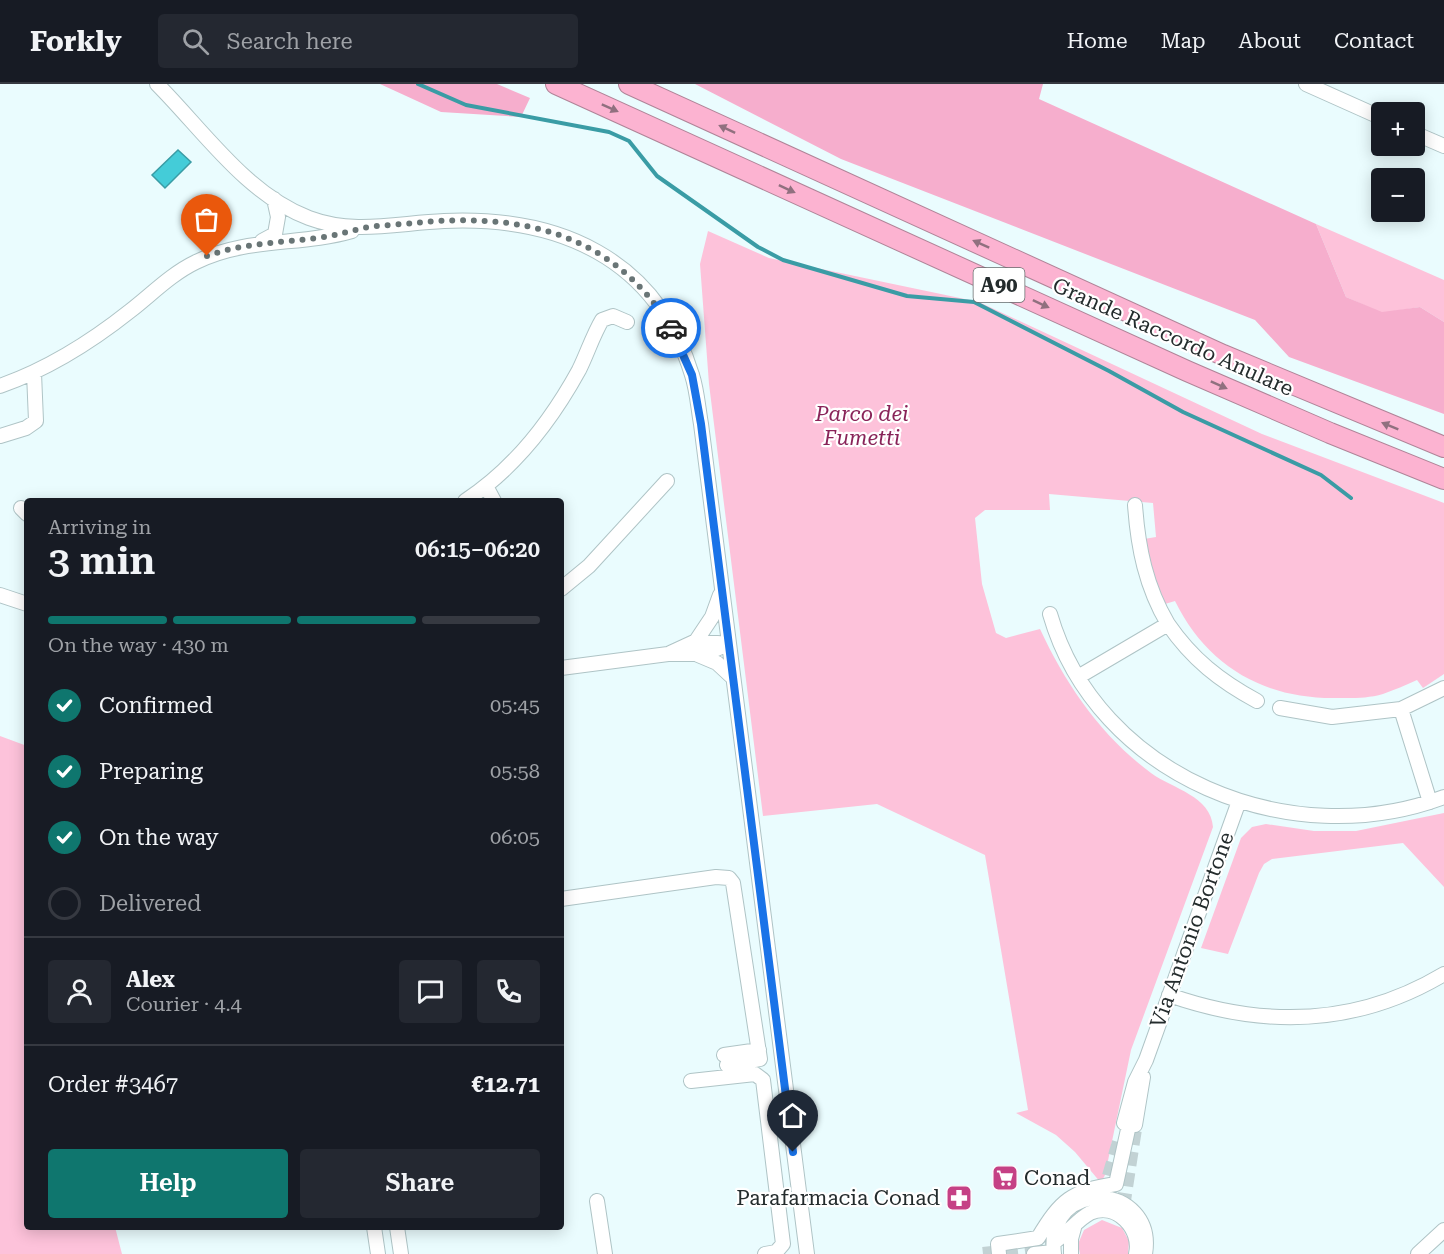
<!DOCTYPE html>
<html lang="en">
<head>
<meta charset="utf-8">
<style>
	body { margin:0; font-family:"Roboto Serif",serif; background:#242831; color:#f1f3f6; height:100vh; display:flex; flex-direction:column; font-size:22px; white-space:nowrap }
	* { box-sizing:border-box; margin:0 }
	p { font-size:20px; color:#9ea1a6 }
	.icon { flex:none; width:33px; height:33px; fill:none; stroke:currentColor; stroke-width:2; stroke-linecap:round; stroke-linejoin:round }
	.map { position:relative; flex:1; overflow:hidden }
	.sheet { position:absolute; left:24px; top:414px; width:540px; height:732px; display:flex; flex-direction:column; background:#171b24; border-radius:6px; box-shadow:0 3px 15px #0003 }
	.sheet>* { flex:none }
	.buttons { position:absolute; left:1371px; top:18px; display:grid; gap:12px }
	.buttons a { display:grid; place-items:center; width:54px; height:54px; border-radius:6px; background:#171b24; box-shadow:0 3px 15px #0003; font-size:30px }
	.pin { position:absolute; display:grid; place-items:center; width:51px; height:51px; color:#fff; margin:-62px -26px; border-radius:50% 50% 50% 0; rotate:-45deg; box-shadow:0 0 6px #0007 }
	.pin .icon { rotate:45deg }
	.courier { position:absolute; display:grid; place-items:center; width:60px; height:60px; margin:-30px; border:4px solid #1a73e8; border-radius:50%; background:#fff; color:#222; box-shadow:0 2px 8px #0007 }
	.overview em { font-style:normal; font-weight:600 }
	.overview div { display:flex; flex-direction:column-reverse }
	.overview { display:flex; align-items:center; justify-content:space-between; height:102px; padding:0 24px }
	h1 { font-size:39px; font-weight:600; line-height:45px }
	.bar { display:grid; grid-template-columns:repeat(4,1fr); gap:9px 6px; align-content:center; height:72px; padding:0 24px }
	.bar i { height:8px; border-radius:4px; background:#363941 }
	.bar .on { background:#0f766e }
	.bar p { grid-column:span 4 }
	.line { display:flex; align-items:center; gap:15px; padding:0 24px; border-top:2px solid #363941 }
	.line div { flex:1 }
	.round { display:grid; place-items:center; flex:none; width:63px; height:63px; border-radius:6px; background:#242831 }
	ol { padding:0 24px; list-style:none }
	li { display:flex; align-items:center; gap:18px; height:66px }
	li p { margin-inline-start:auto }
	li .icon { padding:6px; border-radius:50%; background:#0f766e; color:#fff; stroke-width:4 }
	li:last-child { color:#9ea1a6 }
	li i { width:33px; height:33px; border:3px solid #363941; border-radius:50% }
	.action { display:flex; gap:12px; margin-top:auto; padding:12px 24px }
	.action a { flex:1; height:69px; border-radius:6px; background:#0f766e; color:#fff; font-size:24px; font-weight:600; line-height:69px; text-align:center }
	.action a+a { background:#242831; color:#f1f3f6 }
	header { display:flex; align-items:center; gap:36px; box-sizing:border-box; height:84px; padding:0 30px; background:#171b24; border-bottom:2px solid #363941 }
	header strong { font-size:28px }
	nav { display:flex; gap:33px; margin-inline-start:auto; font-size:21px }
	.search { width:420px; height:54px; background:#242831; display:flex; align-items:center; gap:15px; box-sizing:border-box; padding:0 21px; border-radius:6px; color:#9ea1a6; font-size:22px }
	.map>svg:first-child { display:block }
	.green { fill:#fdc2da }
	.forest { fill:#f6aecd }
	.water { fill:#44ccd8; stroke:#3a9ca5; stroke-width:1.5 }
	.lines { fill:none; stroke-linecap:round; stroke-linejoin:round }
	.stream { stroke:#3a9ca5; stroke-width:4 }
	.minor-tunnel { stroke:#c2d2d4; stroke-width:14; stroke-dasharray:14 7; stroke-linecap:butt }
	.minor-casing { stroke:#afc4c6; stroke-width:16 }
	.highway-casing { stroke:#b08498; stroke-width:22 }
	.minor { stroke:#fff; stroke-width:14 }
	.highway { stroke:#fcb3d1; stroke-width:20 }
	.oneway { fill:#90707f }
	.done { stroke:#697576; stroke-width:6; stroke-dasharray:0 10.8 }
	.route { stroke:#1a73e8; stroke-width:8 }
	.labels { text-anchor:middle; stroke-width:4.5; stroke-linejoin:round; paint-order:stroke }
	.shield { fill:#fff; stroke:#666b6c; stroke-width:1.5 }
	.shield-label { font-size:20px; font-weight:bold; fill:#242c2d }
	.street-label { font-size:21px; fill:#242c2d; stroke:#fff }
	.park-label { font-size:21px; font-style:italic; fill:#892459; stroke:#fff }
	.poi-label { font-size:21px; fill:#242c2d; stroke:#fff; text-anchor:start }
</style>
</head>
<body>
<header>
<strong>Forkly</strong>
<div class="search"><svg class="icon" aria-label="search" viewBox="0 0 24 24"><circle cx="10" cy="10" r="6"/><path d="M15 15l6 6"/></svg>Search here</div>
<nav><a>Home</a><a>Map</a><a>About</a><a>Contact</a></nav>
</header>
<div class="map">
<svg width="1444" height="1170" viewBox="0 0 1444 1170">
	<rect width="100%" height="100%" fill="#eafcfe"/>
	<path class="green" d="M 1316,140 L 1444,196 L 1444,238 L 1420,223 L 1382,229 L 1346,213 Z
		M 708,147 L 769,174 L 979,218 L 1262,350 L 1444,419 L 1444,590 L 1423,604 L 1417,596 C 1406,601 1394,606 1383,610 C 1366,615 1349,614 1333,614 C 1261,614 1206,580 1175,517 L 1165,520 L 1154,499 L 1144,455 L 1156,453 L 1153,419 L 1049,410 L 1050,426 L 985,426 L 975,434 L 982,500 L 996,549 L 1006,554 L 1040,545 C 1066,601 1101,652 1151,689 C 1173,705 1211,712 1213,743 L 1131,966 L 1105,1091 L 1101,1099 L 1075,1068 L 1056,1051 L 1016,1029 L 1028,1026 L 985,771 L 877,720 L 763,732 L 709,300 L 700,180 Z
		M 0,652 L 27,662 L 27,1143 L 115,1143 L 122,1170 L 0,1170 Z
		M 1444,729 L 1444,803 L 1403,759 L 1272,775 L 1264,780 L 1259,789 L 1228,870 L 1201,864 L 1241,754 L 1252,743 L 1266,740 L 1314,747 L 1356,747 Z
		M 1102,1136 L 1122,1144 L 1129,1157 L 1128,1170 L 1080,1170 L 1078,1160 L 1084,1146 Z"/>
	<path class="forest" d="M 380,0 L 497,0 L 530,14 L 521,33 L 441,28 Z
		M 695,0 L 1043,0 L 1039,15 L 1316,140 L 1346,213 L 1382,228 L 1420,223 L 1444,238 L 1444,330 L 1289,273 L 1255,236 L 841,75 Z"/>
	<path class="water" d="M 178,66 L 191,78 L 165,104 L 152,91 Z"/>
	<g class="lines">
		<path class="stream" d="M 418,0 L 466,21 L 609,48 L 629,57 L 657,92 L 758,163 L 783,176 L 907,212 L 974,218 L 1109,287 L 1183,328 L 1321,391 L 1351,414"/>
		<path class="minor-tunnel" d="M 1103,1112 L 1119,1058
			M 1123,1123 L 1135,1045
			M 983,1170 L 1027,1165 L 1057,1156"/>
		<g class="minor-casing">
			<path id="minor" d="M 157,0 C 203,46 246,110 309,134 C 354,151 397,139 444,137 C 558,132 656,173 692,291 C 697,306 698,323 701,340 L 807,1170
				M 1306,0 L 1382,34
				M 1414,49 L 1444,62
				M 262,157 L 275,150 L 278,133 L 274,115
				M 0,302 C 48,285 91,258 130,227 C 152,210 171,190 196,178 C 246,153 300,162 352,147
				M 0,352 L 26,344 L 36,337 L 34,289
				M 486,402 L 494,417
				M 465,417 C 514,385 551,337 579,286 C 587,270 593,251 602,236 L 613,232 L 627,238
				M 1135,421 C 1138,464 1146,503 1168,540
				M 21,424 L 27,430
				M 561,505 L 589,482 L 667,397
				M 0,511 L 27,520
				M 1050,530 C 1097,693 1291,771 1444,713
				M 696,557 L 712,533 L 720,511
				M 670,569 L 696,557 L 728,560
				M 698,571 L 717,579 L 731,592
				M 561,584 L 668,570 L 705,570 L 728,560
				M 1078,593 L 1168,540 C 1192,575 1220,597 1257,617
				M 1280,624 L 1332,633 L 1401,625
				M 1430,718 L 1401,625 L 1444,604
				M 561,815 L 716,793 L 729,794 L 733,799 L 760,975 L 727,981
				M 1169,911 C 1263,944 1357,942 1444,890
				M 724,971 L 759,966
				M 691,997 L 755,990 L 763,996 L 783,1160 L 776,1168 L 765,1170
				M 1124,1039 L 1135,998 L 1146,976 L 1239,717
				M 1135,1041 L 1143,993
				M 597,1117 L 605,1170
				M 374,1143 L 378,1170
				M 397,1143 L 401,1170
				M 1057,1156 C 1068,1149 1078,1135 1090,1129 C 1116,1117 1142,1145 1136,1170
				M 999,1170 L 998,1160 L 1038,1154 C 1061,1116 1071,1107 1116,1100 L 1129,1041
				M 1034,1170 L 1053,1168
				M 1054,1170 C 1045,1091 1157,1099 1145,1170
				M 1071,1170 L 1071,1155 L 1074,1144
				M 1418,1170 L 1444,1146"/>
		</g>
		<g class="highway-casing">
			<path id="highway" d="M 556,0 L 1187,287 L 1330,349 L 1444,395
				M 629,0 L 1223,271 L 1444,363"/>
		</g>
		<use href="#minor" class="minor"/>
		<use href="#highway" class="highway"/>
	</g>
	<defs><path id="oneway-solid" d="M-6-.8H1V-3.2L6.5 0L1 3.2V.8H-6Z" transform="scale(1.5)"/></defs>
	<g class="oneway">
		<use href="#oneway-solid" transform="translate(610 24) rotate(24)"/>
		<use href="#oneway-solid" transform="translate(727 45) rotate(-155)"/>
		<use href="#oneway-solid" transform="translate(787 105) rotate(25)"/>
		<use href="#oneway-solid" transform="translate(981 160) rotate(-156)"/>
		<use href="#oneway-solid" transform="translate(1041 220) rotate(25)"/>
		<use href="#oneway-solid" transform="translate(1219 301) rotate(24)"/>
		<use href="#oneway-solid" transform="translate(1390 342) rotate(-158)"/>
	</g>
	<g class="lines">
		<path class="done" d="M 207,172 C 246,158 284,159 324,153 C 336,151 347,148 359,145 C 376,141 396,141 414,139 C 519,128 613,148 671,244"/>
		<path class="route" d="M 671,244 L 692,291 L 701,340 L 793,1068"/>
	</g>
	<defs>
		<g id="supermarket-square" transform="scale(1.35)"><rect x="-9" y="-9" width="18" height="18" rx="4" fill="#c54185" stroke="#fff"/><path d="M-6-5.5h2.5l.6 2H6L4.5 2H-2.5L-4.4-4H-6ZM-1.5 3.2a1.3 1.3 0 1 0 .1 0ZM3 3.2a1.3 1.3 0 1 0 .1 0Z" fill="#fff"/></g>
		<g id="pharmacy-square" transform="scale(1.35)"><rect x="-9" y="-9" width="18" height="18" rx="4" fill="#c54185" stroke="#fff"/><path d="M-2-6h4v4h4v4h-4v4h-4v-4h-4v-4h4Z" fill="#fff"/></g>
	</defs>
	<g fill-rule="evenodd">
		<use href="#supermarket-square" x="1005" y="1094"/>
		<use href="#pharmacy-square" x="959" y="1114"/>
	</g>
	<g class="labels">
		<rect class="shield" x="973.5" y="184" width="51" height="34" rx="4.5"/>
		<g class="shield-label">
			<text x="999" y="208">A90</text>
		</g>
		<g class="street-label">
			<text transform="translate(1173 253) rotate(24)" y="7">Grande Raccordo Anulare</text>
			<text transform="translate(1192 846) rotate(-70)" y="7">Via Antonio Bortone</text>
		</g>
		<g class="park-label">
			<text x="862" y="337">Parco dei<tspan x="862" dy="24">Fumetti</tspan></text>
		</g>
		<g class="poi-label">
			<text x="1024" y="1101">Conad</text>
			<text x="940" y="1121" text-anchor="end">Parafarmacia Conad</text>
		</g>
	</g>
</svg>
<div class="buttons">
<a>+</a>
<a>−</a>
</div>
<div class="pin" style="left:207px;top:172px;background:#ea580c"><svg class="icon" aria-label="bag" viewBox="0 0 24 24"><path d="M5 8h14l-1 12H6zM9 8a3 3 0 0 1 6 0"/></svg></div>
<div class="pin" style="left:793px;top:1068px;background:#1f2937"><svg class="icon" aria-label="home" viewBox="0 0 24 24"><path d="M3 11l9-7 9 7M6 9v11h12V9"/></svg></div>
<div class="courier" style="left:671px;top:244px"><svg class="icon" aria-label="car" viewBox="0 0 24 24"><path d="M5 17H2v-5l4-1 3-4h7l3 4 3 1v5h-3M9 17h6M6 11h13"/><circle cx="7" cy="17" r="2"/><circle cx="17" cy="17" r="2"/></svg></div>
<section class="sheet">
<div class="overview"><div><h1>3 min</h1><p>Arriving in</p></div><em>06:15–06:20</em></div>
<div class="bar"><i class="on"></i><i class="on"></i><i class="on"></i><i></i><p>On the way · 430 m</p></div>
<ol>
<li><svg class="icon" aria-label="check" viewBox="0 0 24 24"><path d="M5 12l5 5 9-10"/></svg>Confirmed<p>05:45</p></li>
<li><svg class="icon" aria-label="check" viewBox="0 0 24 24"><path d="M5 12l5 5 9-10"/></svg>Preparing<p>05:58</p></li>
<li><svg class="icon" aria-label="check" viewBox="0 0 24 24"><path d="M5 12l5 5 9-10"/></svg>On the way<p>06:05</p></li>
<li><i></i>Delivered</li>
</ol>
<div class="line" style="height:108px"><a class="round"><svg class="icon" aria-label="person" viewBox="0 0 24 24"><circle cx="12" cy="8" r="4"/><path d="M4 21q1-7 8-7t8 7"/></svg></a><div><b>Alex</b><p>Courier · 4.4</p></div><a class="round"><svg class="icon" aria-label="chat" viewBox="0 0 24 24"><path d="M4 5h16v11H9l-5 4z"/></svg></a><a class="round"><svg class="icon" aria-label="phone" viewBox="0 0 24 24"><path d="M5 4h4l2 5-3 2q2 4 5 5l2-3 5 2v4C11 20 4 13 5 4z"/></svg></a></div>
<div class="line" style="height:78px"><div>Order #3467</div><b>€12.71</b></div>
<div class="action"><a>Help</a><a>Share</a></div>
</section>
</div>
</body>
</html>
